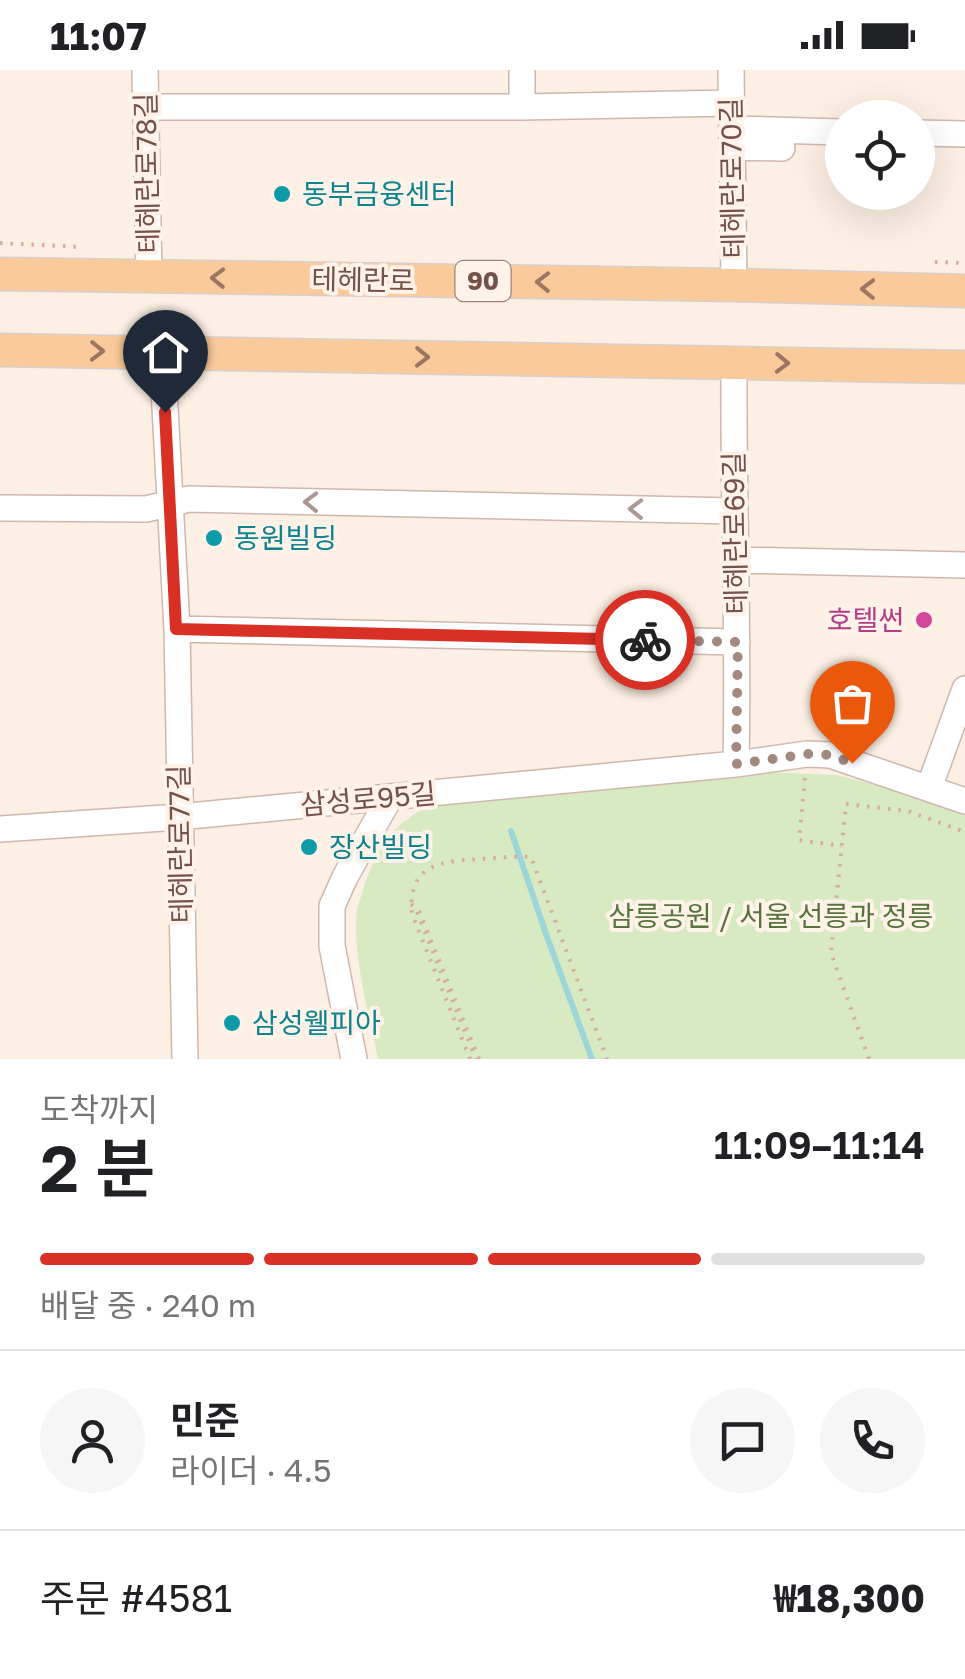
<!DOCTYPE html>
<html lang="ko">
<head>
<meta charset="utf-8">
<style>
	body { margin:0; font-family:"Golos Text","Noto Sans KR",sans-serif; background:#f6f6f6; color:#202124; height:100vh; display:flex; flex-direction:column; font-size:38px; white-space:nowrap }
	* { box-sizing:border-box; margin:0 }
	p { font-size:32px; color:#757577 }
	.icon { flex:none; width:55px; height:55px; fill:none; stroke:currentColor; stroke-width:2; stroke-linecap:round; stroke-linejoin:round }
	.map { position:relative; height:989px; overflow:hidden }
	.details { display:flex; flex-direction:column; background:#fff; flex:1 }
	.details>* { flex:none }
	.fabs { position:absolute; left:825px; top:30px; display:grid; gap:20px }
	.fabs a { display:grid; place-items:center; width:110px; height:110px; border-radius:50%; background:#fff; box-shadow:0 10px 40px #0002; font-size:50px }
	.pin { position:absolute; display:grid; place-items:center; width:85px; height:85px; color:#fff; margin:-102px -42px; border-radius:50% 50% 50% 0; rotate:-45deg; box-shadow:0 0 10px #0007 }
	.pin .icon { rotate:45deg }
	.courier { position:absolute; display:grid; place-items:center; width:100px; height:100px; margin:-50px; border:8px solid #d93025; border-radius:50%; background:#fff; color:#222; box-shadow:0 2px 12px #0007 }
	.overview em { font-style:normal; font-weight:600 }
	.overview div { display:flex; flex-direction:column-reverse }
	.overview { display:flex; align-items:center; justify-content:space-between; height:170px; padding:0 40px }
	h1 { font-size:65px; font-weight:600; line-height:75px }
	.bar { display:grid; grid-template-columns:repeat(4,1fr); gap:15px 10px; align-content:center; height:120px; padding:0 40px }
	.bar i { height:12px; border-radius:8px; background:#e0e0e0 }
	.bar .selected { background:#d93025 }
	.bar p { grid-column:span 4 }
	.line { display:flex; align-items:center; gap:25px; padding:0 40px; border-top:2px solid #e0e0e0 }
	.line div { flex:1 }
	.round { display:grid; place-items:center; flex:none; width:105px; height:105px; border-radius:52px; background:#f6f6f6 }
	.status { display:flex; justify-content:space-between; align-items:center; height:70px; padding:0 50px; background:#fff; direction:ltr }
	.status svg { height:28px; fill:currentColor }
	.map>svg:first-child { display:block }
	.green { fill:#d7eac1 }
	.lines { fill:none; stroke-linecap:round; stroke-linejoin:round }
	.stream { stroke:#9ed6d7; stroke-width:6 }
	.minor-casing { stroke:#cfb7ac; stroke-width:28 }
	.major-casing { stroke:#d8cfcc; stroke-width:35 }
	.path { stroke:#d6ac9e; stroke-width:4; stroke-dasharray:2.5 8; stroke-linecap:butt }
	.minor { stroke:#fff; stroke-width:25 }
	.major { stroke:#fbca9b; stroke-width:32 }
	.oneway { stroke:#9c7662 }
	.oneway2 { stroke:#ac9792 }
	.done { stroke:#a4897f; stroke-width:10; stroke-dasharray:0 18 }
	.route { stroke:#d93025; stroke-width:12 }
	.culture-dot { fill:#0f9aa8; stroke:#fff3e9; stroke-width:4 }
	.hotel-dot { fill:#d1479c; stroke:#fff3e9; stroke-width:4 }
	.labels { text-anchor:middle; stroke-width:8; stroke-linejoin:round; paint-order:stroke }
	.shield { fill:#fff3e9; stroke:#9e8279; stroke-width:2.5 }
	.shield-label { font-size:25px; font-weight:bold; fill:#745249 }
	.street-label { font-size:28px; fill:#745249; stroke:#fff3e9 }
	.culture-label { font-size:28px; fill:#0d838f; stroke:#fff3e9; text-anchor:start }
	.hotel-label { font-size:28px; fill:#b23c85; stroke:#fff3e9; text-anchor:end }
	.park-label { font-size:28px; fill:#56743e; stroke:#fff3e9 }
</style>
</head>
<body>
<div class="status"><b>11:07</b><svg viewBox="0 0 49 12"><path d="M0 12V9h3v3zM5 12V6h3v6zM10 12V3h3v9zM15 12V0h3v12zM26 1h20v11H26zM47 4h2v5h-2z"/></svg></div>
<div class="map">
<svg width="965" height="989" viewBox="0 0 965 989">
	<rect width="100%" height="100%" fill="#fcefe3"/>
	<path class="green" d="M 741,701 L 837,705 L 936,731 L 965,742 L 965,989 L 378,989 C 369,944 355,896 356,850 C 356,840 360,830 363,820 C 376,778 393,753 434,733 Z"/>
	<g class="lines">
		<path class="stream" d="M 511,761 L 546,864 L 592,989"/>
		<g class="minor-casing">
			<path id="minor" d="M 145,0 L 149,207
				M 731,0 L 734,215
				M 145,37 L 522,37 L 731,33
				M 522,37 L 522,0
				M 732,59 L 842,62
				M 918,63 L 965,64
				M 732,77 L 782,78
				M 162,282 L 177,559 L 185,989
				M 734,292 C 733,426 739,560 736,694
				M 0,438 L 146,439 L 189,429 L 733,441
				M 735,490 L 965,495
				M 177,559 L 737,572
				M 929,718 L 965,619
				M 0,759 L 179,747 L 736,694 L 807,684 L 830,685 L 965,731
				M 354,989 L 332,876 L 332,836 L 345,807 L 390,727"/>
		</g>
		<g class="major-casing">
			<path id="major" d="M 0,204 L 734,215 L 965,221
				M 0,280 L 965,297"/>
		</g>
		<path class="path" d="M 0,173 L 80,177
			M 935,192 L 965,193
			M 805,708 L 799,770 L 842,776
			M 411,834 L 419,841 L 479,989
			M 417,842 L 476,989
			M 470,989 L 412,844 C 407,793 443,791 482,789 C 498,788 515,786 531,787 L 607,989
			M 869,989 L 831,883 L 846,734 L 908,741 L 965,762"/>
		<use href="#minor" class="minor"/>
		<use href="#major" class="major"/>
	</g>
	<defs><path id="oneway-chevron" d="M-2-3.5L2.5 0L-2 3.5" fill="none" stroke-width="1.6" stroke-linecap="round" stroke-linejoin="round" transform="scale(2.5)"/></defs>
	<g class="oneway">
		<use href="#oneway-chevron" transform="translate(218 208) rotate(-179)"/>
		<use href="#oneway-chevron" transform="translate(543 212) rotate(-179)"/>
		<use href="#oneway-chevron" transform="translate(868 219) rotate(-179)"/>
		<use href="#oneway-chevron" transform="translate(97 281) rotate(1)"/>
		<use href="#oneway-chevron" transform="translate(422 287) rotate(1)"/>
		<use href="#oneway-chevron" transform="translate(782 293) rotate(1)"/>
	</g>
	<g class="oneway2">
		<use href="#oneway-chevron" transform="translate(311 432) rotate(-179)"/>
		<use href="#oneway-chevron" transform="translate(636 439) rotate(-179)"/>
	</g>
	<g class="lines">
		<path class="done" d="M 645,570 L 738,572 L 736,694 L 808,684 L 830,685 L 852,693"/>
		<path class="route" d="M 165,342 L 176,559 L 645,570"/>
	</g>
	<g class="culture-dot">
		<circle cx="282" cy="124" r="10"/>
		<circle cx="214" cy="468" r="10"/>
		<circle cx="309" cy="777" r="10"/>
		<circle cx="232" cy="953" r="10"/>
	</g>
	<circle class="hotel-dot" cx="924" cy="550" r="10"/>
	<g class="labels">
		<rect class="shield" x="455.5" y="191" width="55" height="40" rx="8"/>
		<g class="shield-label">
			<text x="483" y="220">90</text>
		</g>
		<g class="street-label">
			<text transform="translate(147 103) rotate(-91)" y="10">테헤란로78길</text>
			<text transform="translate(732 108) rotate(-91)" y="10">테헤란로70길</text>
			<text transform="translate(363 210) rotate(1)" y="10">테헤란로</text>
			<text transform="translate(735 463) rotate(-91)" y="10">테헤란로69길</text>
			<text transform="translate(368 729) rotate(-5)" y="10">삼성로95길</text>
			<text transform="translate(180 774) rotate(-91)" y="10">테헤란로77길</text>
		</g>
		<g class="culture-label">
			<text x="302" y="134">동부금융센터</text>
			<text x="234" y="478">동원빌딩</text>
			<text x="329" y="787">장산빌딩</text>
			<text x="252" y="963">삼성웰피아</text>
		</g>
		<g class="hotel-label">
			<text x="904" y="560">호텔썬</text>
		</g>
		<g class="park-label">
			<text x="771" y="856">삼릉공원 / 서울 선릉과 정릉</text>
		</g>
	</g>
</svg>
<div class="fabs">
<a><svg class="icon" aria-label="locate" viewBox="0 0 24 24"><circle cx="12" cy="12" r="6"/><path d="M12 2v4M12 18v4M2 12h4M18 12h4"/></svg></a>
</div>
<div class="pin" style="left:852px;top:693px;background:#ea580c"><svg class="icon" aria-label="bag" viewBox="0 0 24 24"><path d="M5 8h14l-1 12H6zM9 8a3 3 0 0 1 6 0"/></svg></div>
<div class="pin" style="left:165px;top:342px;background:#1f2937"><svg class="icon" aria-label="home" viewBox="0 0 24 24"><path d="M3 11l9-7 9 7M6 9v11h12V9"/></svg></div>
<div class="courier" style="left:645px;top:570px"><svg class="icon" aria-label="bike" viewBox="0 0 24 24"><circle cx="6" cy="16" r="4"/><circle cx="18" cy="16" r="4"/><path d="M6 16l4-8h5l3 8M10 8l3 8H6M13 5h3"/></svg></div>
</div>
<section class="details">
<div class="overview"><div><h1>2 분</h1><p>도착까지</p></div><em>11:09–11:14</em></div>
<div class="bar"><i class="selected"></i><i class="selected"></i><i class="selected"></i><i></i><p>배달 중 · 240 m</p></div>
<div class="line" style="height:180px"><a class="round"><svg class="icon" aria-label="person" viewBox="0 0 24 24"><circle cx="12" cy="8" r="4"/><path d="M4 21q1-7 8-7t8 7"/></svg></a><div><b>민준</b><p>라이더 · 4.5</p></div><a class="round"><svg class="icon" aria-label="chat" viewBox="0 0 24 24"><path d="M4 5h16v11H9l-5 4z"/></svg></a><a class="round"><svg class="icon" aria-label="phone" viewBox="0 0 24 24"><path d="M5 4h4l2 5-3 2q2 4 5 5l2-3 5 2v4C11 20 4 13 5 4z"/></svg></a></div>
<div class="line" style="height:130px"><div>주문 #4581</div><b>₩18,300</b></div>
</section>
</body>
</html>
